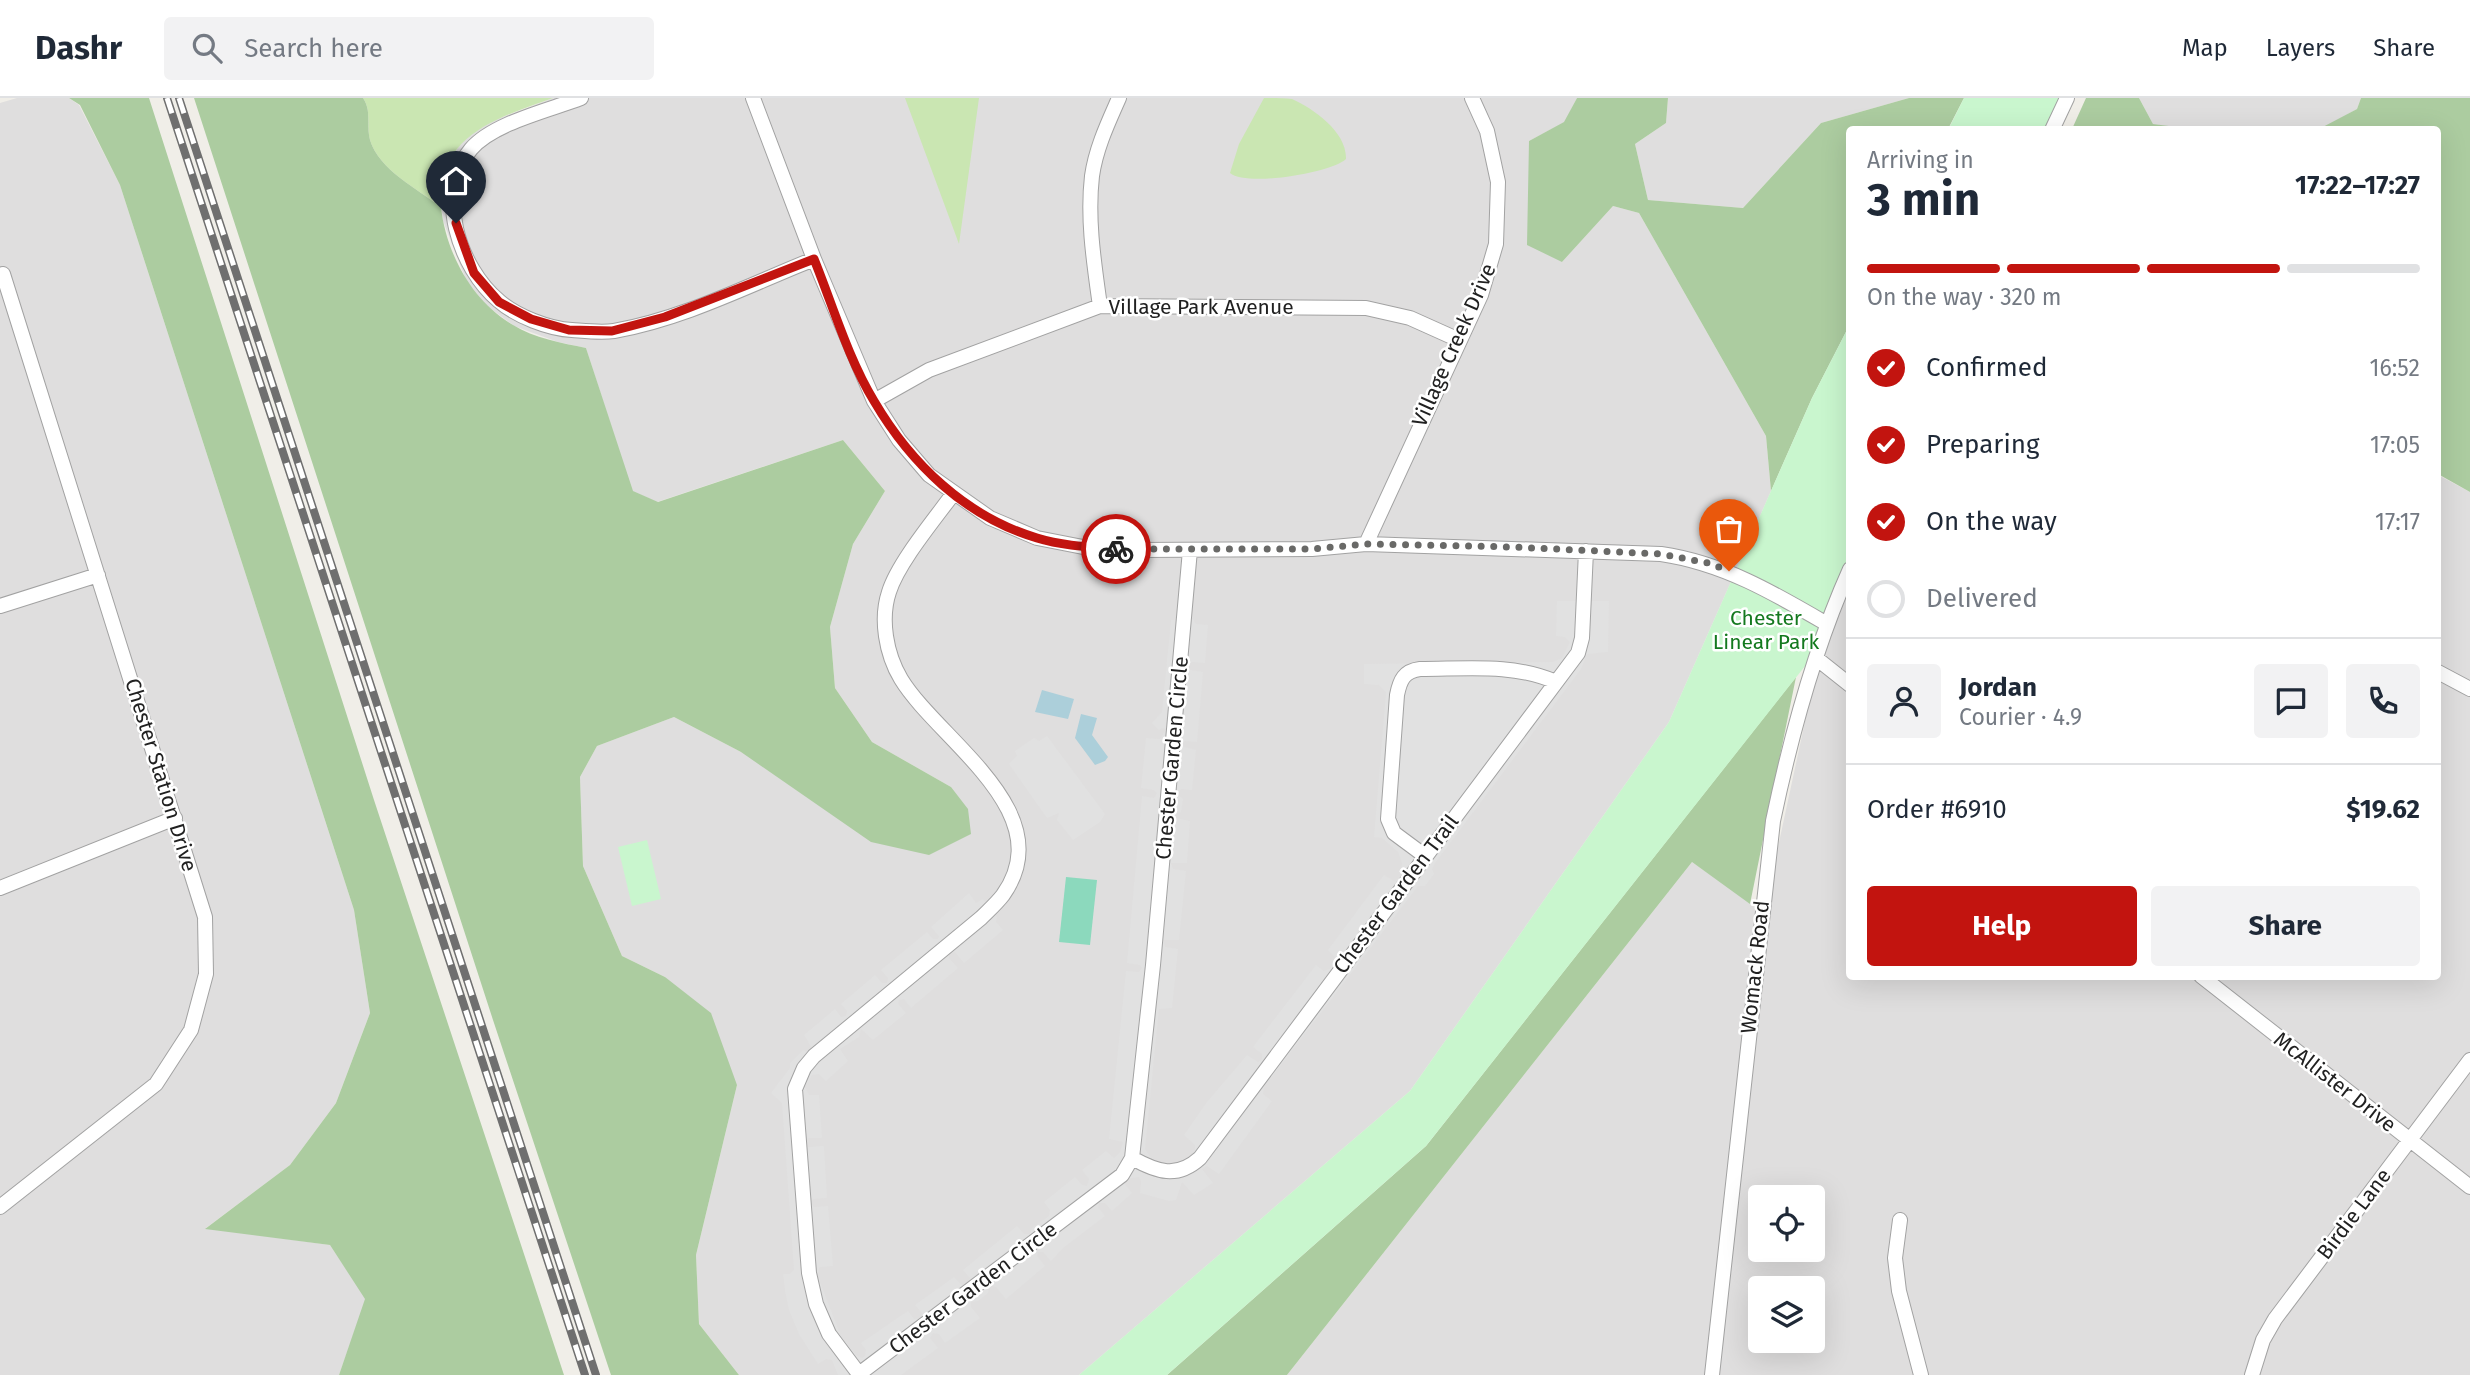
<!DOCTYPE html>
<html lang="en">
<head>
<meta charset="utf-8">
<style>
	body { margin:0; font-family:"Fira Sans",sans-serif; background:#f2f2f3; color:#1f2937; height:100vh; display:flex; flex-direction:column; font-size:26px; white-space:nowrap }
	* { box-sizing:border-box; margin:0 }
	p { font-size:23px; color:#747a83 }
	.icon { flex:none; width:38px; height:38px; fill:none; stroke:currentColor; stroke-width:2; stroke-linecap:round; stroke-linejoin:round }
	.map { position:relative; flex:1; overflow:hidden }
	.sheet { position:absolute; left:1846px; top:28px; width:595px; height:854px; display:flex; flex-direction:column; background:#fff; border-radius:7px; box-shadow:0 7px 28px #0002 }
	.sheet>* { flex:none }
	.controls { position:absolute; left:1748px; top:1087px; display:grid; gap:14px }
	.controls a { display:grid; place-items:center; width:77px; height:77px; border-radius:7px; background:#fff; box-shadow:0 7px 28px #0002; font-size:35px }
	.pin { position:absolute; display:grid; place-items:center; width:60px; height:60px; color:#fff; margin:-72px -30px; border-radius:50% 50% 50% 0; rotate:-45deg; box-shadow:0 0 7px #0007 }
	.pin .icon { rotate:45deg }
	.courier { position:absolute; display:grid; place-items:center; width:70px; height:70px; margin:-35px; border:5px solid #c2140f; border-radius:50%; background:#fff; color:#222; box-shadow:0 2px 9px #0007 }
	.head em { font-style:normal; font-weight:700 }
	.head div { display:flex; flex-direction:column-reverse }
	.head { display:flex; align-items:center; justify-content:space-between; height:119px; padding:0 21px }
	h1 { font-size:46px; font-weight:700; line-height:52px }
	.bar { display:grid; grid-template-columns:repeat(4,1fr); gap:10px 7px; align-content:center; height:84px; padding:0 21px }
	.bar i { height:9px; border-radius:5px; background:#e0e1e3 }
	.bar .current { background:#c2140f }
	.bar p { grid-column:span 4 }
	.line { display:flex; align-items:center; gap:18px; padding:0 21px; border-top:2px solid #e0e1e3 }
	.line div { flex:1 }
	.round { display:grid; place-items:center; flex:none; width:74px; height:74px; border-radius:7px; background:#f2f2f3 }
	ol { padding:0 21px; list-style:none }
	li { display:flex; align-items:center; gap:21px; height:77px }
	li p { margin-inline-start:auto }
	li .icon { padding:7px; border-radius:50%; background:#c2140f; color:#fff; stroke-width:4 }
	li:last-child { color:#747a83 }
	li i { width:38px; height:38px; border:4px solid #e0e1e3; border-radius:50% }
	.cta { display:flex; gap:14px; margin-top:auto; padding:14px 21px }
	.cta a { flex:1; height:80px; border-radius:7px; background:#c2140f; color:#fff; font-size:28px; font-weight:700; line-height:80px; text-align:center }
	.cta a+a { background:#f2f2f3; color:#1f2937 }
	header { display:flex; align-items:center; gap:42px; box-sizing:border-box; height:98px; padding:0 35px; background:#fff; border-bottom:2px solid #e0e1e3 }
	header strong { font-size:33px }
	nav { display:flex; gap:38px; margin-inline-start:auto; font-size:24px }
	.search { width:490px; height:63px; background:#f2f2f3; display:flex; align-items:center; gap:18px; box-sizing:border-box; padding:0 24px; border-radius:7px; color:#747a83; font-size:26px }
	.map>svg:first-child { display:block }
	.residential { fill:#dfdede; fill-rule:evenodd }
	.grass { fill:#cae6b2 }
	.forest { fill:#accca0 }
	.park { fill:#c9f6ce }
	.pitch { fill:#8cd9bd }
	.parking { fill:#e1e1e1 }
	.water { fill:#accfda }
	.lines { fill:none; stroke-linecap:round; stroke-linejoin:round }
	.street-casing { stroke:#a2a2a2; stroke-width:16 }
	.street { stroke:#fff; stroke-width:14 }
	.rail-casing { stroke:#6f6f6f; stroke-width:8 }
	.rail { stroke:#fff; stroke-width:5; stroke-dasharray:16; stroke-linecap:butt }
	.done { stroke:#696967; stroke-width:7; stroke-dasharray:0 12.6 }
	.route { stroke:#c2140f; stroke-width:9 }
	.labels { text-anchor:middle; stroke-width:5; stroke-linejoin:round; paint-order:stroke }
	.street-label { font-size:21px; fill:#212121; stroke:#fff }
	.park-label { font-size:21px; fill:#14791f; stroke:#fff }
</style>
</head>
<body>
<header>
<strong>Dashr</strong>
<div class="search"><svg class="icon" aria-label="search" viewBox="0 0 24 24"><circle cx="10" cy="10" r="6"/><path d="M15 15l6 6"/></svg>Search here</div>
<nav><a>Map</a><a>Layers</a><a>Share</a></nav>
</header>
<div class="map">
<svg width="2470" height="1277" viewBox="0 0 2470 1277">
	<rect width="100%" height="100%" fill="#f0eee8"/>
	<path class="residential" d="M 17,0 L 69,0 L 79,7 L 120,87 L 354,812 L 370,915 L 336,1005 L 290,1067 L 206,1130 L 330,1147 L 366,1201 L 339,1277 L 0,1277 L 0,5 Z
		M 553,0 L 1577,0 L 1565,24 L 1529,43 L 1562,164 L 1613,108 L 1639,115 L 1766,338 L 1771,393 L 1669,624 L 1410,993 L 1079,1277 L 739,1277 L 699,1226 L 696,1157 L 737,987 L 665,879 L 622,858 L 583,768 L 580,679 L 597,648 L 674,619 L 741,654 L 951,689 L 872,644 L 835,590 L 830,529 L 853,446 L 885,393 L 843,342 L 657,404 L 632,393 L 586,250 L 558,244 L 514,228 L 486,207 L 466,182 L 443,123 L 440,97 L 447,69 L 459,48 L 475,32 L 489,24 Z
		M 1668,0 L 1909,0 L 1821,25 L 1743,110 L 1648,102 L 1635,46 L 1666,25 Z
		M 2139,0 L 2361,0 L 2357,11 L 2319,32 L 2192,32 L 2153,26 Z
		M 2438,377 L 2470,394 L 2470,1277 L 1287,1277 L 1692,764 L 1764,814 L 1826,526 L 1850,475 L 1850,878 L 2438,878 ZM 1760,1099 L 1813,1099 L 1813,1152 L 1760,1152 ZM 1760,1190 L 1813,1190 L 1813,1242 L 1760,1242 Z"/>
	<path class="grass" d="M 363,0 L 553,0 C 500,19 435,37 441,109 C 418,91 379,72 370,42 C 366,28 372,13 363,0 Z
		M 905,0 L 979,0 L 959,146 Z
		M 1264,0 C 1272,0 1284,0 1292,1 C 1314,11 1347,34 1346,61 C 1331,75 1247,89 1230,75 L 1239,46 Z"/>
	<path class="forest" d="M 69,0 L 149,0 L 374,702 L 564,1277 L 339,1277 L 365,1201 L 330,1147 L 205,1131 L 290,1067 L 336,1005 L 370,915 L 354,812 L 120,87 L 80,7 Z
		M 194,0 L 363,0 C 372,13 366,27 370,42 C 379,72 418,91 441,109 C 446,155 472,203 513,227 C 534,240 562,245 586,250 L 633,393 L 658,404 L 843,342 L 885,393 L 853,446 L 830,529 L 835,590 L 872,644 L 951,689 L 968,711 L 971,736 L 929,757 L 871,744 L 741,654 L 674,619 L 597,648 L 580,679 L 583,768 L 622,858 L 665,879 L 711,915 L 737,987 L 696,1157 L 699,1226 L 739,1277 L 611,1277 L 493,922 Z
		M 1577,0 L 1668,0 L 1666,25 L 1635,46 L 1648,102 L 1743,110 L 1821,25 L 1909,0 L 1964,0 L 1948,31 L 1850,32 L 1850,226 L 1812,300 L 1771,393 L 1766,338 L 1639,115 L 1613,108 L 1562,164 L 1527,147 L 1529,43 L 1564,24 Z
		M 2086,0 L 2139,0 L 2153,26 L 2192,31 L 2072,31 Z
		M 2361,0 L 2470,0 L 2470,394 L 2438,376 L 2438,32 L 2319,31 L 2357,11 Z
		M 1796,579 L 1750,806 L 1692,764 L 1287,1277 L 1167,1277 L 1426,1048 Z"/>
	<path class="park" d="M 1964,0 L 2067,0 L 2052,31 L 1948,32 Z
		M 1850,226 L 1850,469 L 1813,558 L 1426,1048 L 1167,1277 L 1079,1277 L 1410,993 L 1669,624 L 1812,300 Z
		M 647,742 L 661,801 L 632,808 L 618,749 Z"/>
	<path class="pitch" d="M 1066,779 L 1097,782 L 1090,847 L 1059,844 Z"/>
	<path class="parking" d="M 1557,503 L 1609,503 L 1608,554 L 1587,556 L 1581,571 L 1435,765 L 1432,771 L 1434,776 L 1425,788 L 1418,788 L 1264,989 L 1263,996 L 1272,1003 L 1219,1076 L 1207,1068 L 1202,1071 L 1213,1085 L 1194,1097 L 1182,1084 L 1176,1102 L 1169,1103 L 1140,1095 L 1141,1083 L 1139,1079 L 1125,1081 L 1124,1085 L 1132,1095 L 1112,1113 L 1105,1105 L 1099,1105 L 1098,1109 L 1105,1118 L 1063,1150 L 1051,1163 L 1043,1154 L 1038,1154 L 1037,1158 L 1045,1168 L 1006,1201 L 996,1189 L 989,1187 L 988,1195 L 978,1203 L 971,1204 L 971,1209 L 980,1220 L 945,1245 L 939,1236 L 933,1235 L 930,1240 L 938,1250 L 901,1277 L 838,1277 L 832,1262 L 826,1261 L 818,1266 L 799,1236 L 789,1212 L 785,1193 L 783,1176 L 790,1176 L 794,1172 L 782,1005 L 771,995 L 790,970 L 790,965 L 803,952 L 807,954 L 812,950 L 804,937 L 835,911 L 841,919 L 846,918 L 847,913 L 841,906 L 875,877 L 882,885 L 887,885 L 888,880 L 881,872 L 927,834 L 933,841 L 938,841 L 939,838 L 931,829 L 969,795 L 976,805 L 983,801 L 997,819 L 996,824 L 1003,832 L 964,865 L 955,854 L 949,855 L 949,860 L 958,870 L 911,910 L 904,901 L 899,902 L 898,906 L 906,915 L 873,942 L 861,931 L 859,939 L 840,951 L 848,963 L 826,983 L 819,976 L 812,977 L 805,989 L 809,997 L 819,997 L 822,1040 L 808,1040 L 805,1046 L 809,1049 L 824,1048 L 827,1100 L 813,1101 L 810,1105 L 814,1109 L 828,1108 L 833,1168 L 820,1169 L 817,1176 L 841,1238 L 856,1257 L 862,1260 L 865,1258 L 866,1252 L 861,1245 L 908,1213 L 914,1221 L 921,1220 L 922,1215 L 915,1207 L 954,1179 L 963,1188 L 969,1186 L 970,1180 L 963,1172 L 1017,1128 L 1024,1136 L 1030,1136 L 1032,1130 L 1049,1118 L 1050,1112 L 1044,1104 L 1075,1079 L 1082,1087 L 1087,1088 L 1089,1081 L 1082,1072 L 1106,1053 L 1114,1060 L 1120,1054 L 1123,1044 L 1109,1041 L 1126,873 L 1139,874 L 1142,870 L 1140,867 L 1127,865 L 1142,698 L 1154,700 L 1157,695 L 1154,692 L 1141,690 L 1146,640 L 1160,641 L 1166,631 L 1162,630 L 1159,632 L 1152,625 L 1162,614 L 1171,522 L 1193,521 L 1196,526 L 1208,527 L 1205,565 L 1192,564 L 1187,567 L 1190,572 L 1203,574 L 1197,644 L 1185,643 L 1180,648 L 1196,652 L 1192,692 L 1181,691 L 1177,696 L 1183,701 L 1181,714 L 1177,715 L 1176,720 L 1190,723 L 1187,765 L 1171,765 L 1173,771 L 1186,773 L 1179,842 L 1163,842 L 1165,849 L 1178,851 L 1172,910 L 1159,911 L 1145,1051 L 1153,1063 L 1171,1068 L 1186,1062 L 1195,1052 L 1195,1047 L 1184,1037 L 1207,1004 L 1247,957 L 1258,964 L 1262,961 L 1262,956 L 1253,949 L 1316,867 L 1324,873 L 1330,871 L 1336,860 L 1328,852 L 1384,777 L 1394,783 L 1400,780 L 1402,765 L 1398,754 L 1382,740 L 1374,739 L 1386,594 L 1379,587 L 1364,586 L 1364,566 L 1553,564 L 1562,560 L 1570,544 L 1565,539 L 1556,538 Z
		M 1047,638 L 1105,716 L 1100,724 L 1073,742 L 1057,722 L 1059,715 L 1047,720 L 1009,666 L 1017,658 L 1015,653 L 1034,640 L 1039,643 Z"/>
	<path class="water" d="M 1042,592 L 1074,601 L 1068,621 L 1035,614 Z
		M 1081,616 L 1097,620 L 1092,637 L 1108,659 L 1105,663 L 1095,667 L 1075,640 Z"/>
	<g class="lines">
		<g class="street-casing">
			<path id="street" d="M 581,0 C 550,12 493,25 471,51 C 434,94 459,170 499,203 C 516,218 549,231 572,232 C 585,233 601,235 614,233 C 683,221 749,187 814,161
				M 753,0 L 814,161 L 874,303 L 899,342 L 929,377 L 990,420 L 1037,440 L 1083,449 L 1139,452 L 1312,451 L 1366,446 L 1661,456 C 1723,465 1774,495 1827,526
				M 2052,32 L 2067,0
				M 1100,208 C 1094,165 1087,121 1092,78 C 1096,50 1108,25 1119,0
				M 874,303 L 929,272 L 1100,208 L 1366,210 L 1410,220 L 1459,242
				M 953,396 C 934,422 898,465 889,494 C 880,521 886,556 901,581 C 938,642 1062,714 1003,797 C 997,805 988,813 981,820 L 814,958 L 804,970 L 795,991 L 809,1175 L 816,1206 L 829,1236 L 859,1276 L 1122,1077 L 1132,1060 L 1153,867 L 1190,452
				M 1366,446 L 1481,197 L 1496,146 L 1498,84 L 1487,33 L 1472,0
				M 0,508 L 98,477
				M 1816,560 L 1850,587
				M 2438,574 L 2470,591
				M 1425,758 L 1394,735 L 1388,721 L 1397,597 C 1400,582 1404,573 1420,571 C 1466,571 1513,565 1556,584
				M 0,790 L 175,720
				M 2201,878 L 2470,1089
				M 1132,1060 C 1157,1074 1177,1081 1200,1060 L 1578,555 L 1582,540 L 1586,453
				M 0,1109 L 156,986 L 191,932 L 206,876 L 205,819 L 3,176
				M 1900,1122 L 1895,1160 L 1899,1193 L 1921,1277
				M 1712,1277 L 1773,723 C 1791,637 1814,551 1850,471
				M 2252,1277 L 2263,1242 L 2275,1221 L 2470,962"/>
		</g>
		<use href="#street" class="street"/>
		<g class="rail-casing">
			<path id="rail" d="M 167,0 L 585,1277
				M 179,0 L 596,1277"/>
		</g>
		<use href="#rail" class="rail"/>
	</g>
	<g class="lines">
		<path class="done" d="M 1116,451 L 1312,451 L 1366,446 L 1512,449 L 1661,456 L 1708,465 L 1729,473"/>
		<path class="route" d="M 456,125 L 474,175 L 499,204 L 531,221 L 569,232 L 612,233 L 665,219 L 814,161 C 833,208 848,260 874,303 C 911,366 966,419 1037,440 C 1063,448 1090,449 1116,451"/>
	</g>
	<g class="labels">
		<g class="street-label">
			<text x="1201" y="216">Village Park Avenue</text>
			<text transform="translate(1454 247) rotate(-66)" y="7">Village Creek Drive</text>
			<text transform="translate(1172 660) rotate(-85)" y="7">Chester Garden Circle</text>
			<text transform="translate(161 677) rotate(73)" y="7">Chester Station Drive</text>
			<text transform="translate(1396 796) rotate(-53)" y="7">Chester Garden Trail</text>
			<text transform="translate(1755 869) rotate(-84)" y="7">Womack Road</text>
			<text transform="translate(2335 984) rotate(38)" y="7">McAllister Drive</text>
			<text transform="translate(2354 1116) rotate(-53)" y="7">Birdie Lane</text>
			<text transform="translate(973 1190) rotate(-37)" y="7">Chester Garden Circle</text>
		</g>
		<g class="park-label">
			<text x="1766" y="527">Chester<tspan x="1766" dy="24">Linear Park</tspan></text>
		</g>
	</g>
</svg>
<div class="controls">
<a><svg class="icon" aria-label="locate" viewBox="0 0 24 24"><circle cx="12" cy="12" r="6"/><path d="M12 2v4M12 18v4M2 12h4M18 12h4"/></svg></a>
<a><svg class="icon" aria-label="layers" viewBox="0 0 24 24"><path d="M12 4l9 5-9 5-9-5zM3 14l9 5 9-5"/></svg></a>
</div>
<div class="pin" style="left:1729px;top:473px;background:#ea580c"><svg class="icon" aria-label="bag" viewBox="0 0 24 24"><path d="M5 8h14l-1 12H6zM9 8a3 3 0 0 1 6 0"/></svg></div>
<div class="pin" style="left:456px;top:125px;background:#1f2937"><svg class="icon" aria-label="home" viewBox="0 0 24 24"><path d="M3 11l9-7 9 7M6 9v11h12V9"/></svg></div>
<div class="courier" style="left:1116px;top:451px"><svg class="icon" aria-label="bike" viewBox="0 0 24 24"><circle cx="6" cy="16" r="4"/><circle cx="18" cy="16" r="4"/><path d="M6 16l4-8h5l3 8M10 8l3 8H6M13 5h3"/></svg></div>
<section class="sheet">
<div class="head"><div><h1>3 min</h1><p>Arriving in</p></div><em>17:22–17:27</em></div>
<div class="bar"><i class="current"></i><i class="current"></i><i class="current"></i><i></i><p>On the way · 320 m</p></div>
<ol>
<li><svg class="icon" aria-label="check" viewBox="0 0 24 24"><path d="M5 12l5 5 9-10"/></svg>Confirmed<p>16:52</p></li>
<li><svg class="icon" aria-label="check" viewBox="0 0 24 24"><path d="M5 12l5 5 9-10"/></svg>Preparing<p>17:05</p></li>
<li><svg class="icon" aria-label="check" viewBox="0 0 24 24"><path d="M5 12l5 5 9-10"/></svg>On the way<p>17:17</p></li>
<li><i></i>Delivered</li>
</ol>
<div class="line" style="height:126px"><a class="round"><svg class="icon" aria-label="person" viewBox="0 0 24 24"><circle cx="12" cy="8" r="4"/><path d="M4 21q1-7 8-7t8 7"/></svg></a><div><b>Jordan</b><p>Courier · 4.9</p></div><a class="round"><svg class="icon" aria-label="chat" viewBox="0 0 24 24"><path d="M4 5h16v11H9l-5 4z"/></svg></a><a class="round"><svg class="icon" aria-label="phone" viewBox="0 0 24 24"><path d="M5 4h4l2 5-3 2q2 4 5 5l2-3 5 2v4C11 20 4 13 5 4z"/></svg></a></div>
<div class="line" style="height:91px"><div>Order #6910</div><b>$19.62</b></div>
<div class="cta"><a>Help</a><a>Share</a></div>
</section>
</div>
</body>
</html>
